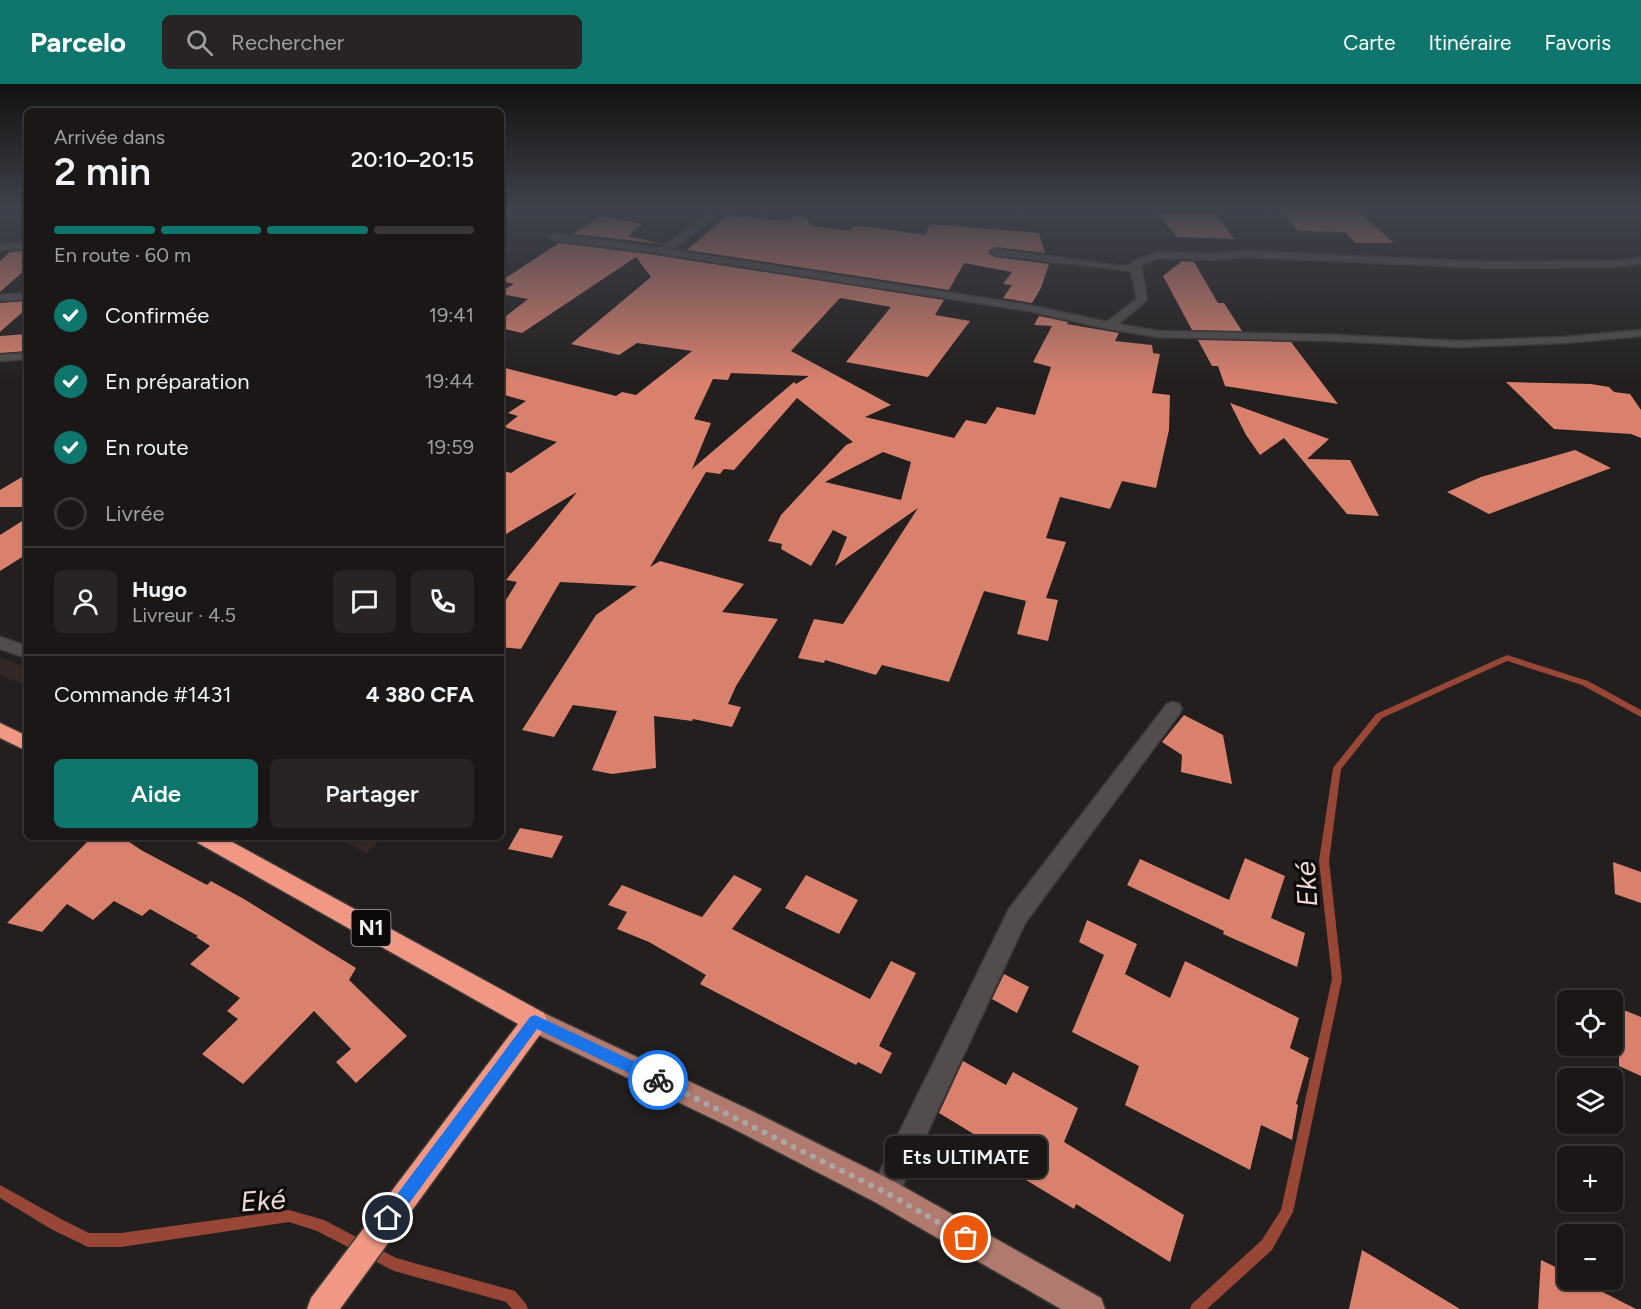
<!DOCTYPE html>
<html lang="fr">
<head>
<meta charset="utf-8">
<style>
	body { margin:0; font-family:Figtree,sans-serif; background:#272423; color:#f1f3f6; height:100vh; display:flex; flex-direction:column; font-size:22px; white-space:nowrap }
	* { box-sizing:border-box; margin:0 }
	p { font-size:20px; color:#9f9fa1 }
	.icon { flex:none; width:33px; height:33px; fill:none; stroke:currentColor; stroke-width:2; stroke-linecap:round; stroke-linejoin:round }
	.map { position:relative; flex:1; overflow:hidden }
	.details { position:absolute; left:24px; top:24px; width:480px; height:732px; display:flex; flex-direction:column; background:#1a1716; border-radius:9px; box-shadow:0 2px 4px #0004,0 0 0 2px #383635 }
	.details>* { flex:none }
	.buttons { position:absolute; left:1557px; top:906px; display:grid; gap:12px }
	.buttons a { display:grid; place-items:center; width:66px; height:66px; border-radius:9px; background:#1a1716; box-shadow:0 2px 4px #0004,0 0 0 2px #383635; font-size:30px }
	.pin { position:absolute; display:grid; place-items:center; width:51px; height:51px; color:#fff; margin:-26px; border:3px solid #fff; border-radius:50%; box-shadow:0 2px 6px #0007 }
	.courier { position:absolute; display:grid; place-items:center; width:60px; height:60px; margin:-30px; border:4px solid #1a73e8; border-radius:50%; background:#fff; color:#222; box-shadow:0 2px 8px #0007 }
	.bubble { position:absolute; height:42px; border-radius:9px; background:#1a1716; box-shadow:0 2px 4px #0004,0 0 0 2px #383635; font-size:20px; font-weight:600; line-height:42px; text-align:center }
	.overview em { font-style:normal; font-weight:600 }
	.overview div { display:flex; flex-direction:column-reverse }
	.overview { display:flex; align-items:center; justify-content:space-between; height:102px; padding:0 30px }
	h1 { font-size:39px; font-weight:600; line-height:45px }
	.bar { display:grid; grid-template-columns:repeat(4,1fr); gap:9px 6px; align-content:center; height:72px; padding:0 30px }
	.bar i { height:8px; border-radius:4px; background:#383635 }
	.bar .on { background:#0f766e }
	.bar p { grid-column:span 4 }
	.line { display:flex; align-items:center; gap:15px; padding:0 30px; border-top:2px solid #383635 }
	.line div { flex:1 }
	.round { display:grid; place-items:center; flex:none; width:63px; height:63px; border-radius:9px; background:#272423 }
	ol { padding:0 30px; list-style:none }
	li { display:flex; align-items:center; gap:18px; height:66px }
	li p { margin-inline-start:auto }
	li .icon { padding:6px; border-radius:50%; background:#0f766e; color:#fff; stroke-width:4 }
	li:last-child { color:#9f9fa1 }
	li i { width:33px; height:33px; border:3px solid #383635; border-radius:50% }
	.cta { display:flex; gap:12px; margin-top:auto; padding:12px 30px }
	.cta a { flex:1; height:69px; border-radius:9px; background:#0f766e; color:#fff; font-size:24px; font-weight:600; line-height:69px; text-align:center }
	.cta a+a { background:#272423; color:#f1f3f6 }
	header { display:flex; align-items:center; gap:36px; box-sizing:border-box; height:84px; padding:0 30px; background:#0f766e; color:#fff }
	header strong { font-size:28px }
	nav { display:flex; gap:33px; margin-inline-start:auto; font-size:21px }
	.search { width:420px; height:54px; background:#272423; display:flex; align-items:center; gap:15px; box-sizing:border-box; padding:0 21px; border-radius:9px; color:#9f9fa1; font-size:22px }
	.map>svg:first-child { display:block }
	.built { fill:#332826 }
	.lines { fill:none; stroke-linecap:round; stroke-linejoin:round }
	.stream { fill:#984636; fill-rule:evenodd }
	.building { fill:#da816e; fill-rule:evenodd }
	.street-casing { stroke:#3e3b3a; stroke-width:3 }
	.primary-casing { stroke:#3e3b3a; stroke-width:3 }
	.highway-casing { stroke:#3e3b3a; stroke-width:3 }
	.street { fill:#524d4c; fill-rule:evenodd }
	.primary { fill:#b17a6e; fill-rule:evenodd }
	.highway { fill:#f19885; fill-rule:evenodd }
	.route { fill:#1a73e8 }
	.done { stroke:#a9a6a5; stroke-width:6; stroke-dasharray:0 10.8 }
	.labels { text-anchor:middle; stroke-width:6; stroke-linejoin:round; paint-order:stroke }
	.shield { fill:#0b0909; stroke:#aca9a9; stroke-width:1.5 }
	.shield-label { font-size:21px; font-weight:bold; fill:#f1eeed }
	.near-water-label { font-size:28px; font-style:italic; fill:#f0d8d2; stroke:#0b0909 }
</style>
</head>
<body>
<header>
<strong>Parcelo</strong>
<div class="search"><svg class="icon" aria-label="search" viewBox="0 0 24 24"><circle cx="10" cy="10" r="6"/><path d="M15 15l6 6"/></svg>Rechercher</div>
<nav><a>Carte</a><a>Itinéraire</a><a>Favoris</a></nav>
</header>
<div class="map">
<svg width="1641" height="1225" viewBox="0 0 1641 1225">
	<rect width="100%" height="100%" fill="#231f1e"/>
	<path class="built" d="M 0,573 L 27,584 L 27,602 L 0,591 Z
		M 335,753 L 378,753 L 382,755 L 367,769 Z"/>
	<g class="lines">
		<path class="stream" d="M 1507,571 L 1588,597 L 1641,626 L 1641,633 L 1582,601 L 1507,577 L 1382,634 L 1341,685 L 1329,777 L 1342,895 L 1293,1128 L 1272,1166 L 1207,1225 L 1190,1225 L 1192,1220 L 1262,1156 L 1281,1126 L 1332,895 L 1319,777 L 1333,684 L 1376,630 Z
			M 0,1101 L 61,1135 L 89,1149 L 121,1149 L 289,1126 L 324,1136 L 396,1174 L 515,1207 L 526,1220 L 528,1225 L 512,1225 L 506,1218 L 394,1187 L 317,1147 L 289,1138 L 121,1163 L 88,1163 L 51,1145 L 0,1114 Z"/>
	</g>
	<path class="building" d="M 1281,126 L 1356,126 L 1394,159 L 1356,159 L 1344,148 L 1298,147 Z
		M 1157,129 L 1216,129 L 1234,155 L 1177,153 Z
		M 728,131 L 787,137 L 795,133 L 805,133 L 812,142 L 851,147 L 854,142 L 871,143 L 925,151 L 930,140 L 1039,149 L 1045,169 L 995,163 L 988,169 L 995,173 L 1049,180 L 1041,204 L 1032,219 L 1003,214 L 1012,201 L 1003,200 L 1012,188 L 964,179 L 949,206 L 687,166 Z
		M 601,132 L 642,140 L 628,152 L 662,160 L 573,150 Z
		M 559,159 L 649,170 L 944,216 L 935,231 L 970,237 L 928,293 L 846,278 L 891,223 L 840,214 L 791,267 L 891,321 L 865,333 L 954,354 L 966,336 L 986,340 L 997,323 L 1035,331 L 1051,283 L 1033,278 L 1052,242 L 1034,241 L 1039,232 L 1068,238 L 1067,240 L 1119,249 L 1115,257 L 1152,261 L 1153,269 L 1160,270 L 1152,309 L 1170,311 L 1169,346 L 1156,404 L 1122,397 L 1110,425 L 1060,413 L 1046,454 L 1066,458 L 1046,514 L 1058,516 L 1048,557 L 1017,550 L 1026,517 L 984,507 L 949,598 L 882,581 L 876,591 L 825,576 L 824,579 L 798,574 L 814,535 L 843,540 L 918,424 L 835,482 L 847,453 L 833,446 L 811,482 L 781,465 L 782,460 L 768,457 L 781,431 L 846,361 L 853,358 L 797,314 L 734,386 L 724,385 L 720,390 L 706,388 L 650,483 L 660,477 L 744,500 L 722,528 L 778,535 L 736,602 L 728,620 L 741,623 L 732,643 L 693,635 L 692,637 L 654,632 L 656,684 L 612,690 L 592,686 L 617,627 L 573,621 L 554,653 L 522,646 L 596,531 L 637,502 L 560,498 L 521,565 L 501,563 L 501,524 L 517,498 L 506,496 L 577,408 L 501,453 L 501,386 L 511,389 L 557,358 L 504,343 L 518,332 L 508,329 L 526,317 L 501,310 L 501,283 L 616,312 L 622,308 L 636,311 L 692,267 L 637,259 L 619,271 L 571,260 L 651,193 L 636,173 L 522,249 L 501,244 L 501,236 L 528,215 L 501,210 L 501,207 L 514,200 L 501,197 ZM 731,289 L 809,292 L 796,300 L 794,298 L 692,385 L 711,339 L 694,335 L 713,295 L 728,296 ZM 883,368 L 911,378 L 901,416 L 825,398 Z
		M 27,167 L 27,184 L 0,208 L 0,177 L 10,168 Z
		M 1182,177 L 1194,178 L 1218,219 L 1224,219 L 1242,247 L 1192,246 L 1163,192 Z
		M 27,217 L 27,224 L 0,248 L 0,219 Z
		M 27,250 L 27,267 L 0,269 L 0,252 Z
		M 1198,256 L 1291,258 L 1338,320 L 1225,302 L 1218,282 L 1212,282 Z
		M 1506,298 L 1591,300 L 1609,303 L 1614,308 L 1630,310 L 1641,326 L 1641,354 L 1631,350 L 1554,345 Z
		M 1230,319 L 1329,355 L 1307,375 L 1350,376 L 1379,432 L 1347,430 L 1284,354 L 1260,371 L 1246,351 Z
		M 1575,366 L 1611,384 L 1489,430 L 1447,408 L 1481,393 Z
		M 27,390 L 27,423 L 0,423 L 0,406 Z
		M 27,434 L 27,470 L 0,487 L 0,451 Z
		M 1184,631 L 1223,651 L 1232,700 L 1181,688 L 1182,671 L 1162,658 Z
		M 520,744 L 563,752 L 552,774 L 508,765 Z
		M 92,753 L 122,753 L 141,766 L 207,801 L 211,797 L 244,815 L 356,884 L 349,896 L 407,952 L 356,999 L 336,978 L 351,965 L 314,927 L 243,1000 L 202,970 L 238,935 L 227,927 L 240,914 L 190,880 L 210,862 L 196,853 L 198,852 L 150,825 L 142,832 L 114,817 L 93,836 L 67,820 L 42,848 L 7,839 Z
		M 1245,774 L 1285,792 L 1271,834 L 1305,849 L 1297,883 L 1223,850 L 1224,847 L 1127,801 L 1140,775 L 1229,816 Z
		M 1613,778 L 1641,788 L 1641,819 L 1615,810 Z
		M 734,791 L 762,805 L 732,845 L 870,915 L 891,877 L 916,889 L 879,962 L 892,969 L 881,990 L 858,978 L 856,981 L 700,900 L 706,891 L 649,858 L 617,845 L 627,828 L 608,821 L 622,801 L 702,833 Z
		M 806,791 L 858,816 L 839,850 L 785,824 Z
		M 1087,836 L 1137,860 L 1125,890 L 1170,914 L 1185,877 L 1299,934 L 1290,964 L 1309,974 L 1296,1020 L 1298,1021 L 1292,1056 L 1261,1041 L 1250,1086 L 1125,1021 L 1139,982 L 1072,948 L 1104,871 L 1079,858 Z
		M 1004,890 L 1029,903 L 1017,929 L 992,915 Z
		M 1619,924 L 1641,933 L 1641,992 L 1619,982 Z
		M 963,977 L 1006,1001 L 1013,988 L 1078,1024 L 1064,1058 L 1184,1131 L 1170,1178 L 1076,1120 L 1074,1125 L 976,1066 L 982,1055 L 939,1029 Z
		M 1362,1166 L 1379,1176 L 1460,1225 L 1349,1225 Z
		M 1541,1176 L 1568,1189 L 1568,1196 L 1579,1196 L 1636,1225 L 1538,1225 Z"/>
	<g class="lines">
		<g class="street-casing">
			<path id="street" d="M 709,130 L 713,133 L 712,135 L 671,166 L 1029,221 L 1107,238 L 1137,215 L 1131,187 L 995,171 L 990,168 L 995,165 L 1122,182 L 1131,181 L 1133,177 L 1158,168 L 1212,170 L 1246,167 L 1488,178 L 1613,177 L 1641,174 L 1641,180 L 1613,183 L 1488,184 L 1246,173 L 1212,176 L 1159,174 L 1141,181 L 1147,216 L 1118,240 L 1158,247 L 1335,251 L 1459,257 L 1565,253 L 1641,246 L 1641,252 L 1565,259 L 1459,263 L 1335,257 L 1158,253 L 1109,245 L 1029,227 L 649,168 L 554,156 L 549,153 L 554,150 L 661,164 Z
				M 27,159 L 27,165 L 0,166 L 0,160 Z
				M 27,209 L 27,215 L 0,217 L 0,211 Z
				M 27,269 L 27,275 L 0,277 L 0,271 Z
				M 0,553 L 27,562 L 27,574 L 0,565 Z
				M 1173,618 L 1179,620 L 1182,625 L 1179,630 L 1025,839 L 895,1118 L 885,1122 L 875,1118 L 871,1108 L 875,1098 L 1009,825 L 1167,620 Z"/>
		</g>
		<g class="primary-casing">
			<path id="primary" d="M 535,925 L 750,1026 L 895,1098 L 1101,1214 L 1105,1225 L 1061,1225 L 875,1118 L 732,1044 L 526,945 L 523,937 L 526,929 Z"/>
		</g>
		<g class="highway-casing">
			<path id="highway" d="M 0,639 L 27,652 L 27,667 L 0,654 Z
				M 195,753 L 223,753 L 544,929 L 547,937 L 544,945 L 340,1225 L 307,1225 L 311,1214 L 518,940 L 198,759 Z"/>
		</g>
		<use href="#street" class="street"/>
		<use href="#primary" class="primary"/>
		<use href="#highway" class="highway"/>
	</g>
	<linearGradient id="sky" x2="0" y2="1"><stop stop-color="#131110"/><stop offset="0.42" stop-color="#3f424c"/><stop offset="1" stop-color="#3f424c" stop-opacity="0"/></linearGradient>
	<rect width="1641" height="298" fill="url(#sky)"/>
	<path class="route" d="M 535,931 L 663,991 L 665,996 L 663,1001 L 658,1003 L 654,1001 L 537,945 L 394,1140 L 388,1142 L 383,1140 L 381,1134 L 383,1129 L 530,933 Z"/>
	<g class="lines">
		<path class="done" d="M 658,996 L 885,1108 L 966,1154"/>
	</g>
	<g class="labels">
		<rect class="shield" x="351.5" y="826" width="39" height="36" rx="4.5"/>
		<g class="shield-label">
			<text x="371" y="851">N1</text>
		</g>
		<g class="near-water-label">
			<text transform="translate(1306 800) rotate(-93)" y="10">Eké</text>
			<text transform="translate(263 1116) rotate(-4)" y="10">Eké</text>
		</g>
	</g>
</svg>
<div class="buttons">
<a><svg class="icon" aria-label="locate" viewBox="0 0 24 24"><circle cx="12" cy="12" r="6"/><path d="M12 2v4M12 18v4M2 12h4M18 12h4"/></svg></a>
<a><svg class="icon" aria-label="layers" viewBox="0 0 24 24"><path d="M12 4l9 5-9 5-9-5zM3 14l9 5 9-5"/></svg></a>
<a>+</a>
<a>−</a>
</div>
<div class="pin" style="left:966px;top:1154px;background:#ea580c"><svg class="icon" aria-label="bag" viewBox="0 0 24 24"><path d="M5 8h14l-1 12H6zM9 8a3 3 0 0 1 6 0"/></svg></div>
<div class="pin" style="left:388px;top:1134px;background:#1f2937"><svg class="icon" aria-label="home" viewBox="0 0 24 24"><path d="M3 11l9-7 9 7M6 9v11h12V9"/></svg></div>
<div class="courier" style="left:658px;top:996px"><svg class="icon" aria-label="bike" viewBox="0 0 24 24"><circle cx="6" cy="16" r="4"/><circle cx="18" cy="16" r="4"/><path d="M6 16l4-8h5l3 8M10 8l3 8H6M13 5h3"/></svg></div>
<div class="bubble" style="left:885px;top:1052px;width:162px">Ets ULTIMATE</div>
<section class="details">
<div class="overview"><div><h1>2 min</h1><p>Arrivée dans</p></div><em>20:10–20:15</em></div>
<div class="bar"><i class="on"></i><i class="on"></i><i class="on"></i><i></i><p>En route · 60 m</p></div>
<ol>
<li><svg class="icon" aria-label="check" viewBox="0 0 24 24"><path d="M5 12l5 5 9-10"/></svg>Confirmée<p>19:41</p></li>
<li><svg class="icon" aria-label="check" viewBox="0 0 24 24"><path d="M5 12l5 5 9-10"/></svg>En préparation<p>19:44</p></li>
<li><svg class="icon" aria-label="check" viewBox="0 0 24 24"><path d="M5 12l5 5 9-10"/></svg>En route<p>19:59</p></li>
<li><i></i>Livrée</li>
</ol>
<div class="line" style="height:108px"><a class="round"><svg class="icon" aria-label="person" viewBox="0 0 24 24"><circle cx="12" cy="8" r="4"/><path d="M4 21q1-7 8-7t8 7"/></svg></a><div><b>Hugo</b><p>Livreur · 4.5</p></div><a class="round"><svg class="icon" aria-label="chat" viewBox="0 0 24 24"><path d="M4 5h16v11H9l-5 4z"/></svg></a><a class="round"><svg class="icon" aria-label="phone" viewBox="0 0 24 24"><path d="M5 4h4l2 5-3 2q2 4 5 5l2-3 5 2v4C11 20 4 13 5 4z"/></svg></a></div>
<div class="line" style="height:78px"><div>Commande #1431</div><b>4 380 CFA</b></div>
<div class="cta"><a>Aide</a><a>Partager</a></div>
</section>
</div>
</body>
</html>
